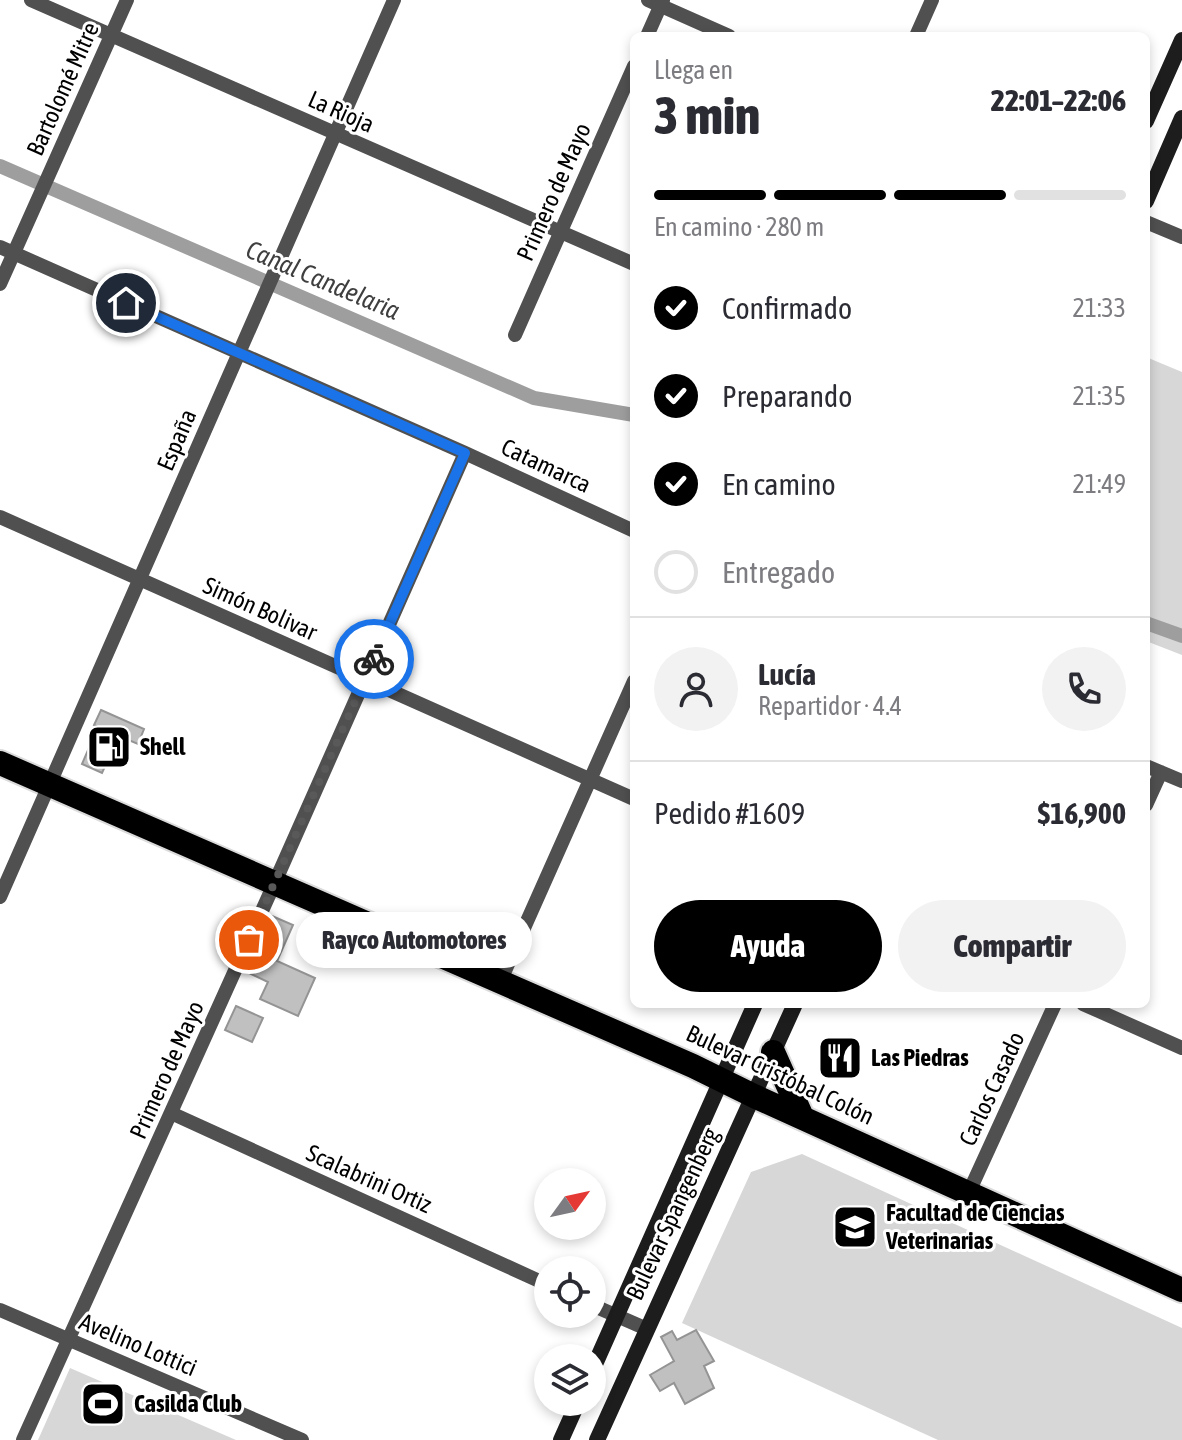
<!DOCTYPE html>
<html lang="es">
<head>
<meta charset="utf-8">
<style>
	body { margin:0; font-family:"Asap Condensed",sans-serif; background:#f2f2f3; color:#2b2b33; height:100vh; display:flex; flex-direction:column; font-size:30px; white-space:nowrap }
	* { box-sizing:border-box; margin:0 }
	p { font-size:26px; color:#7c7c81 }
	.icon { flex:none; width:44px; height:44px; fill:none; stroke:currentColor; stroke-width:2; stroke-linecap:round; stroke-linejoin:round }
	.map { position:relative; flex:1; overflow:hidden }
	.drawer { position:absolute; left:630px; top:32px; width:520px; height:976px; display:flex; flex-direction:column; background:#fff; border-radius:12px; box-shadow:0 4px 12px #0003 }
	.drawer>* { flex:none }
	.needle { width:52px; rotate:57deg }
	.tools { position:absolute; left:534px; top:1168px; display:grid; gap:16px }
	.tools a { display:grid; place-items:center; width:72px; height:72px; border-radius:50%; background:#fff; box-shadow:0 4px 12px #0003; font-size:40px }
	.pin { position:absolute; display:grid; place-items:center; width:68px; height:68px; color:#fff; margin:-34px; border:4px solid #fff; border-radius:50%; box-shadow:0 2px 8px #0007 }
	.courier { position:absolute; display:grid; place-items:center; width:80px; height:80px; margin:-40px; border:6px solid #1a73e8; border-radius:50%; background:#fff; color:#222; box-shadow:0 2px 10px #0007 }
	.bubble { position:absolute; height:56px; border-radius:28px; background:#fff; box-shadow:0 4px 12px #0003; font-size:26px; font-weight:800; line-height:56px; text-align:center }
	.head em { font-style:normal; font-weight:800 }
	.head div { display:flex; flex-direction:column-reverse }
	.head { display:flex; align-items:center; justify-content:space-between; height:136px; padding:0 24px }
	h1 { font-size:52px; font-weight:800; line-height:60px }
	.bar { display:grid; grid-template-columns:repeat(4,1fr); gap:12px 8px; align-content:center; height:96px; padding:0 24px }
	.bar i { height:10px; border-radius:6px; background:#e1e1e2 }
	.bar .on { background:#000 }
	.bar p { grid-column:span 4 }
	.line { display:flex; align-items:center; gap:20px; padding:0 24px; border-top:2px solid #e1e1e2 }
	.line div { flex:1 }
	.round { display:grid; place-items:center; flex:none; width:84px; height:84px; border-radius:42px; background:#f2f2f3 }
	ol { padding:0 24px; list-style:none }
	li { display:flex; align-items:center; gap:24px; height:88px }
	li p { margin-inline-start:auto }
	li .icon { padding:8px; border-radius:50%; background:#000; color:#fff; stroke-width:4 }
	li:last-child { color:#7c7c81 }
	li i { width:44px; height:44px; border:4px solid #e1e1e2; border-radius:50% }
	.cta { display:flex; gap:16px; margin-top:auto; padding:16px 24px }
	.cta a { flex:1; height:92px; border-radius:48px; background:#000; color:#fff; font-size:32px; font-weight:800; line-height:92px; text-align:center }
	.cta a+a { background:#f2f2f3; color:#2b2b33 }
	.map>svg:first-child { display:block }
	.green { fill:#d7d7d7 }
	.lines { fill:none; stroke-linecap:round; stroke-linejoin:round }
	.canal { stroke:#9e9e9e; stroke-width:14 }
	.building { fill:#c0c0c0; stroke:#949494; stroke-width:2 }
	.highway-casing { stroke:#dbdbdb; stroke-width:28 }
	.street { stroke:#505050; stroke-width:14 }
	.secondary { stroke:#1d1d1d; stroke-width:16 }
	.highway { stroke:#000; stroke-width:24 }
	.done { stroke:#595959; stroke-width:8; stroke-dasharray:0 14.4 }
	.route { stroke:#1a73e8; stroke-width:10 }
	.labels { text-anchor:middle; stroke-width:6; stroke-linejoin:round; paint-order:stroke }
	.street-label { font-size:24px; fill:#000; stroke:#fff }
	.poi-label { font-size:24px; font-weight:bold; fill:#000; stroke:#fff; text-anchor:start }
	.water-label { font-size:26px; font-style:italic; fill:#3f3f3f; stroke:#fff }
</style>
</head>
<body>
<div class="map">
<svg width="1182" height="1440" viewBox="0 0 1182 1440">
	<rect width="100%" height="100%" fill="#fff"/>
	<path class="green" d="M 1146,357 L 1182,372 L 1182,655 L 1146,641 Z
		M 802,1154 L 1182,1328 L 1182,1440 L 938,1440 L 682,1323 L 751,1172 Z
		M 70,1368 L 236,1440 L 38,1440 Z"/>
	<g class="lines">
		<path class="canal" d="M 0,166 L 534,398 L 634,415
			M 1146,623 L 1182,636"/>
	</g>
	<path class="building" d="M 101,710 L 144,729 L 138,744 L 119,736 L 102,773 L 82,764 L 98,727 L 94,725 Z
		M 272,916 L 293,925 L 277,961 L 315,978 L 298,1016 L 260,999 L 268,982 L 247,972 Z
		M 236,1006 L 263,1018 L 252,1042 L 225,1030 Z
		M 696,1330 L 714,1361 L 704,1366 L 714,1388 L 685,1404 L 674,1383 L 660,1391 L 650,1375 L 674,1361 L 661,1337 L 672,1331 L 677,1340 Z"/>
	<g class="lines">
		<g class="highway-casing">
			<path id="highway" d="M 0,763 L 693,1066 L 754,1096 L 1182,1290
				M 773,1052 L 802,1117"/>
		</g>
		<path class="street" d="M 31,0 L 634,264
			M 648,0 L 729,36
			M 647,36 L 663,0
			M 916,36 L 932,0
			M 1146,222 L 1182,237
			M 0,247 L 465,453 L 634,531
			M 0,284 L 127,0
			M 515,335 L 634,66
			M 0,517 L 634,799
			M 1146,766 L 1182,781
			M 1146,805 L 1161,772
			M 0,897 L 394,0
			M 500,982 L 634,681
			M 1083,1004 L 1182,1048
			M 171,1113 L 548,1285
			M 969,1192 L 1055,1004
			M 592,1305 L 647,1329
			M 0,1310 L 302,1440
			M 23,1440 L 275,882 L 465,453"/>
		<path class="secondary" d="M 1146,121 L 1182,40
			M 1146,201 L 1182,118
			M 592,1371 L 755,1004
			M 561,1440 L 578,1402
			M 597,1440 L 795,1004"/>
		<use href="#highway" class="highway"/>
	</g>
	<g class="lines">
		<path class="done" d="M 249,940 L 374,659"/>
		<path class="route" d="M 126,303 L 465,453 L 374,659"/>
	</g>
	<defs>
		<g id="fuel-square" transform="scale(2.3)"><rect x="-9" y="-9" width="18" height="18" rx="4" fill="#000" stroke="#fff"/><path d="M-5.5-6h7V0h2V4h1.3V-2.5L3-4.5l.8-.8L6-3V5H2.5V1h-1V6h-7ZM-4.2-4.7v3.2H.2V-4.7Z" fill="#fff"/></g>
		<g id="restaurant-square" transform="scale(2.3)"><rect x="-9" y="-9" width="18" height="18" rx="4" fill="#000" stroke="#fff"/><path d="M-5-6h1v4h1v-4h1v4h1v-4h1v5L-1.5 .5V6h-2V.5L-5-1ZM5-6V6H3V1.5H1.5Q1.5-4 5-6Z" fill="#fff"/></g>
		<g id="university-square" transform="scale(2.3)"><rect x="-9" y="-9" width="18" height="18" rx="4" fill="#000" stroke="#fff"/><path d="M0-5L7-2L0 1L-7-2ZM-4 1L0 2.5L4 1V4Q0 6-4 4Z" fill="#fff"/></g>
		<g id="stadium-square" transform="scale(2.3)"><rect x="-9" y="-9" width="18" height="18" rx="4" fill="#000" stroke="#fff"/><path d="M0-5a6.5 5 0 1 0 0 10a6.5 5 0 1 0 0-10ZM-3.5-1.8h7v3.6h-7Z" fill="#fff"/></g>
	</defs>
	<g fill-rule="evenodd">
		<use href="#fuel-square" x="109" y="747"/>
		<use href="#restaurant-square" x="840" y="1058"/>
		<use href="#university-square" x="855" y="1227"/>
		<use href="#stadium-square" x="103" y="1404"/>
	</g>
	<g class="labels">
		<g class="street-label">
			<text transform="translate(63 89) rotate(-66)" y="8">Bartolomé Mitre</text>
			<text transform="translate(341 112) rotate(24)" y="8">La Rioja</text>
			<text transform="translate(554 192) rotate(-66)" y="8">Primero de Mayo</text>
			<text transform="translate(177 440) rotate(-67)" y="8">España</text>
			<text transform="translate(546 466) rotate(25)" y="8">Catamarca</text>
			<text transform="translate(260 609) rotate(24)" y="8">Simón Bolivar</text>
			<text transform="translate(167 1070) rotate(-66)" y="8">Primero de Mayo</text>
			<text transform="translate(780 1075) rotate(25)" y="8">Bulevar Cristóbal Colón</text>
			<text transform="translate(992 1089) rotate(-65)" y="8">Carlos Casado</text>
			<text transform="translate(369 1179) rotate(24)" y="8">Scalabrini Ortiz</text>
			<text transform="translate(673 1214) rotate(-65)" y="8">Bulevar Spangenberg</text>
			<text transform="translate(138 1345) rotate(23)" y="8">Avelino Lottici</text>
		</g>
		<g class="poi-label">
			<text x="140" y="755">Shell</text>
			<text x="871" y="1066">Las Piedras</text>
			<text x="886" y="1221">Facultad de Ciencias<tspan x="886" dy="28">Veterinarias</tspan></text>
			<text x="134" y="1412">Casilda Club</text>
		</g>
		<g class="water-label">
			<text transform="translate(323 280) rotate(23)" y="9">Canal Candelaria</text>
		</g>
	</g>
</svg>
<div class="tools">
<a><svg class="needle" viewBox="-14 -14 28 28"><path d="M0-13l5 13h-10z" fill="#e53935"/><path d="M0 13l5-13h-10z" fill="#7c7c81"/></svg></a>
<a><svg class="icon" aria-label="locate" viewBox="0 0 24 24"><circle cx="12" cy="12" r="6"/><path d="M12 2v4M12 18v4M2 12h4M18 12h4"/></svg></a>
<a><svg class="icon" aria-label="layers" viewBox="0 0 24 24"><path d="M12 4l9 5-9 5-9-5zM3 14l9 5 9-5"/></svg></a>
</div>
<div class="pin" style="left:249px;top:940px;background:#ea580c"><svg class="icon" aria-label="bag" viewBox="0 0 24 24"><path d="M5 8h14l-1 12H6zM9 8a3 3 0 0 1 6 0"/></svg></div>
<div class="pin" style="left:126px;top:303px;background:#1f2937"><svg class="icon" aria-label="home" viewBox="0 0 24 24"><path d="M3 11l9-7 9 7M6 9v11h12V9"/></svg></div>
<div class="courier" style="left:374px;top:659px"><svg class="icon" aria-label="bike" viewBox="0 0 24 24"><circle cx="6" cy="16" r="4"/><circle cx="18" cy="16" r="4"/><path d="M6 16l4-8h5l3 8M10 8l3 8H6M13 5h3"/></svg></div>
<div class="bubble" style="left:296px;top:912px;width:236px">Rayco Automotores</div>
<section class="drawer">
<div class="head"><div><h1>3 min</h1><p>Llega en</p></div><em>22:01–22:06</em></div>
<div class="bar"><i class="on"></i><i class="on"></i><i class="on"></i><i></i><p>En camino · 280 m</p></div>
<ol>
<li><svg class="icon" aria-label="check" viewBox="0 0 24 24"><path d="M5 12l5 5 9-10"/></svg>Confirmado<p>21:33</p></li>
<li><svg class="icon" aria-label="check" viewBox="0 0 24 24"><path d="M5 12l5 5 9-10"/></svg>Preparando<p>21:35</p></li>
<li><svg class="icon" aria-label="check" viewBox="0 0 24 24"><path d="M5 12l5 5 9-10"/></svg>En camino<p>21:49</p></li>
<li><i></i>Entregado</li>
</ol>
<div class="line" style="height:144px"><a class="round"><svg class="icon" aria-label="person" viewBox="0 0 24 24"><circle cx="12" cy="8" r="4"/><path d="M4 21q1-7 8-7t8 7"/></svg></a><div><b>Lucía</b><p>Repartidor · 4.4</p></div><a class="round"><svg class="icon" aria-label="phone" viewBox="0 0 24 24"><path d="M5 4h4l2 5-3 2q2 4 5 5l2-3 5 2v4C11 20 4 13 5 4z"/></svg></a></div>
<div class="line" style="height:104px"><div>Pedido #1609</div><b>$16,900</b></div>
<div class="cta"><a>Ayuda</a><a>Compartir</a></div>
</section>
</div>
</body>
</html>
